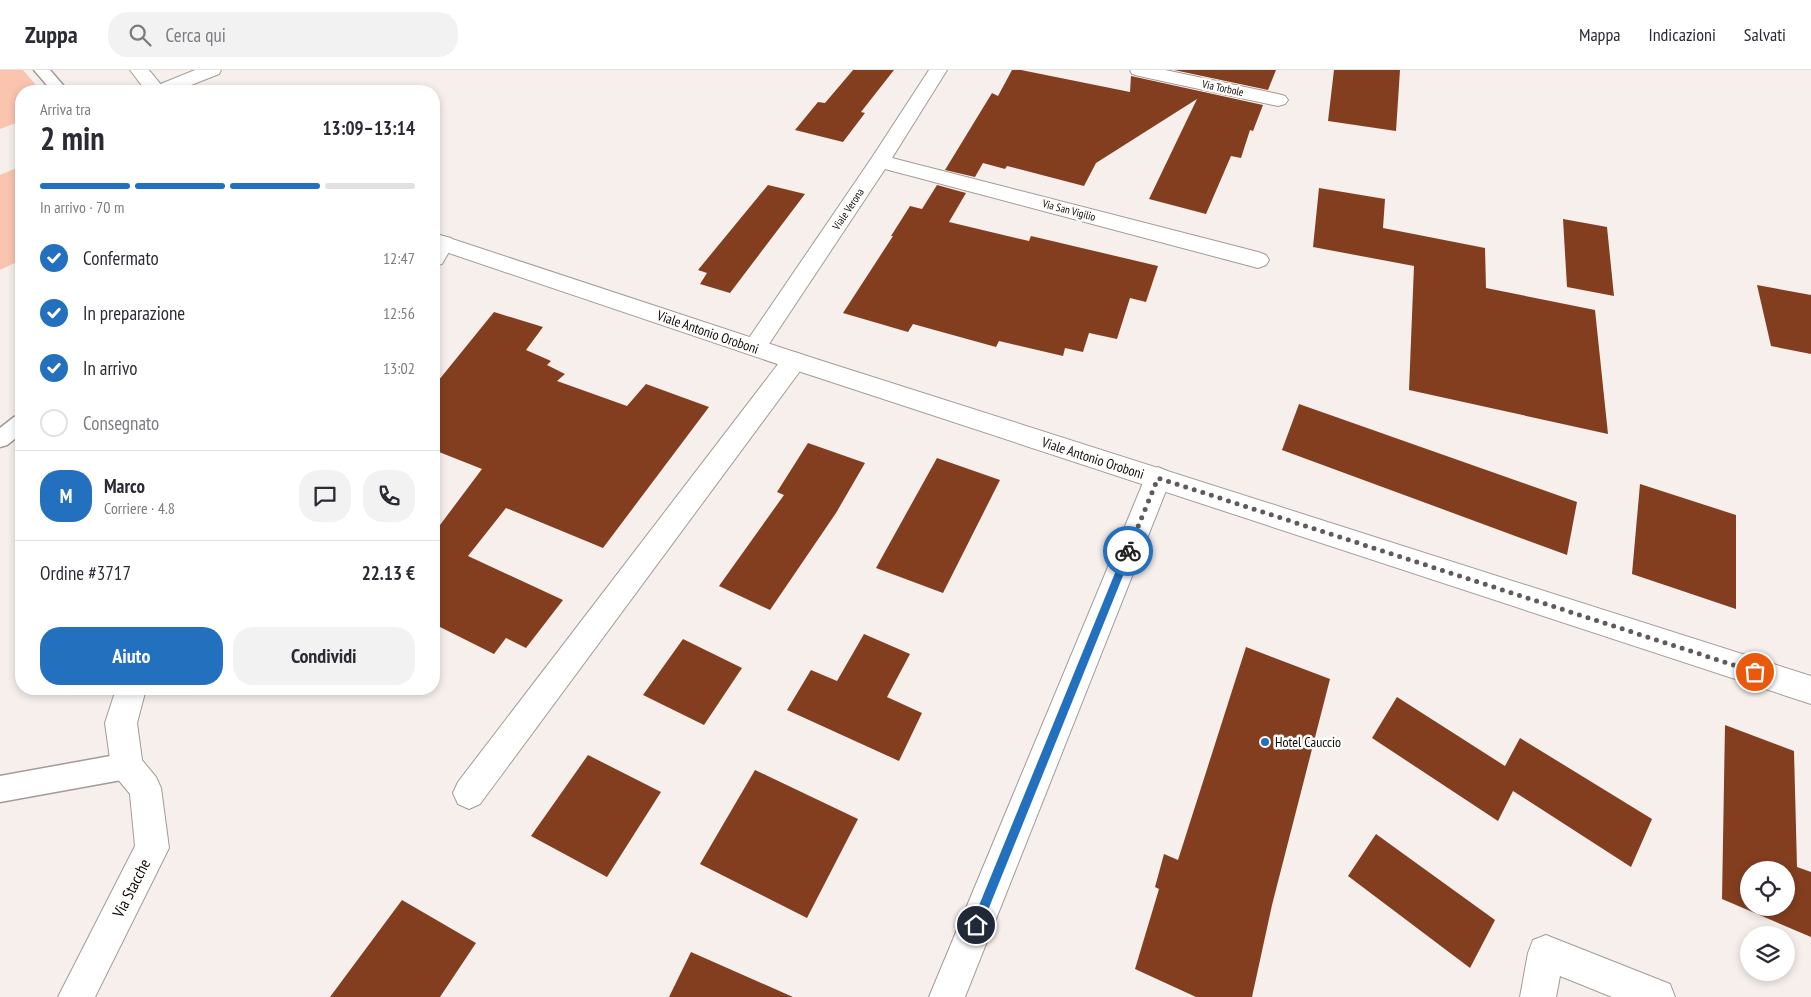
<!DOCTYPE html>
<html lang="it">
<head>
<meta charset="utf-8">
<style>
	body { margin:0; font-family:"PT Sans Narrow",sans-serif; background:#f2f2f3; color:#2b2b33; height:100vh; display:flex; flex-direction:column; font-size:19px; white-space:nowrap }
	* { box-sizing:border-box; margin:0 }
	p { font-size:16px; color:#7c7c81 }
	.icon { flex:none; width:28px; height:28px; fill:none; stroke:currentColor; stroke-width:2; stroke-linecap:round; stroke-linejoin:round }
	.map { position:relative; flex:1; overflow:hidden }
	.details { position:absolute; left:15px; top:15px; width:425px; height:610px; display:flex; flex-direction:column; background:#fff; border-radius:20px; box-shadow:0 2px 8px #0003 }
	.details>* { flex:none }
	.fabs { position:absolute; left:1740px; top:791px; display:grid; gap:10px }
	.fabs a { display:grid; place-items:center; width:55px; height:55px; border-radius:50%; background:#fff; box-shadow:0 2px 8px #0003; font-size:25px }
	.pin { position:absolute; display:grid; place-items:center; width:42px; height:42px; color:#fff; margin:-21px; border:2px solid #fff; border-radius:50%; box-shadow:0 1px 5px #0007 }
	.courier { position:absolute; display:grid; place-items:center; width:50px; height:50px; margin:-25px; border:4px solid #2370bf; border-radius:50%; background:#fff; color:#222; box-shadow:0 1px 6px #0007 }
	.head em { font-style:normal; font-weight:700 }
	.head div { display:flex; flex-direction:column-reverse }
	.head { display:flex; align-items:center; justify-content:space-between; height:85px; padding:0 25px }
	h1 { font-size:32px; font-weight:700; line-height:38px }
	.bar { display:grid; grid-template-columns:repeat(4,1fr); gap:8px 5px; align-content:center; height:60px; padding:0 25px }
	.bar i { height:6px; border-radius:4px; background:#e1e1e2 }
	.bar .selected { background:#2370bf }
	.bar p { grid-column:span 4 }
	.line { display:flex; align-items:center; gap:12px; padding:0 25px; border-top:1px solid #e1e1e2 }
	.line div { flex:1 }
	.round { display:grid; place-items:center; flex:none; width:52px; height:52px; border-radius:20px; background:#f2f2f3 }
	ol { padding:0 25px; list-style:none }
	li { display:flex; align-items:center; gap:15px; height:55px }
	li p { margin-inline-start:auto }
	li .icon { padding:5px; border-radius:50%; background:#2370bf; color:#fff; stroke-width:4 }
	li:last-child { color:#7c7c81 }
	li i { width:28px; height:28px; border:2px solid #e1e1e2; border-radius:50% }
	.button { display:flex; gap:10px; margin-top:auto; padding:10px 25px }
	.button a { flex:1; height:58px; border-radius:20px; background:#2370bf; color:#fff; font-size:20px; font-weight:700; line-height:58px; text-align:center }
	.button a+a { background:#f2f2f3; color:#2b2b33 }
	header { display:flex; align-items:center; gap:30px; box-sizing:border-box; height:70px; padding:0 25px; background:#fff; border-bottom:1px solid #e1e1e2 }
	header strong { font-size:24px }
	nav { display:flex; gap:28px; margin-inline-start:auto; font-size:18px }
	.search { width:350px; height:45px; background:#f2f2f3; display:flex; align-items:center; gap:12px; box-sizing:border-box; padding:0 18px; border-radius:20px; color:#7c7c81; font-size:19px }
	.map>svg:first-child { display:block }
	.green { fill:#fac5af }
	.building { fill:#833e1f; fill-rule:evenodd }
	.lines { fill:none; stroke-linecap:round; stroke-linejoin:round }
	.service-casing { stroke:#a29b99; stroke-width:3 }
	.minor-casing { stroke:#a29b99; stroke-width:2 }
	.tertiary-casing { stroke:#a29b99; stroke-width:2 }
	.service { fill:#fff; fill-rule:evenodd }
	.minor { fill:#fff; fill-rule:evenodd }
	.tertiary { fill:#fff; fill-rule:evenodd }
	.route { fill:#2370bf }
	.done { stroke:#5f5b5a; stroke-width:5; stroke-dasharray:0 9 }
	.poi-dot { fill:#2370bf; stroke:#fffefd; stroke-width:2 }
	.labels { text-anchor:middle; stroke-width:5; stroke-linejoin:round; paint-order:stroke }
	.far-street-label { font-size:11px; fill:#0e0c0b; stroke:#fffefd }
	.street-label { font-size:14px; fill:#0e0c0b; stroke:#fffefd }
	.poi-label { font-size:14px; fill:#0e0c0b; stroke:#fffefd; text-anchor:start }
	.near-street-label { font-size:16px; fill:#0e0c0b; stroke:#fffefd }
</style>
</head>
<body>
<header>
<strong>Zuppa</strong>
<div class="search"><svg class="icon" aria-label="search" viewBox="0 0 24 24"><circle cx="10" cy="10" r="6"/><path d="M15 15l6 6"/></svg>Cerca qui</div>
<nav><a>Mappa</a><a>Indicazioni</a><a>Salvati</a></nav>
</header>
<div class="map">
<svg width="1811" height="927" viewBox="0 0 1811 927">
	<rect width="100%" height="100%" fill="#f6efec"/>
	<path class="green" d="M 0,0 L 23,0 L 41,21 L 21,21 L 21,51 L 0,59 Z
		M 21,96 L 21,190 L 0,200 L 0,105 Z"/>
	<path class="building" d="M 853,0 L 894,0 L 861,42 L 865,43 L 843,72 L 795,60 L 818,32 L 825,33 Z
		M 1012,0 L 1021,0 L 1130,22 L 1131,6 L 1263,35 L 1253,61 L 1250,60 L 1241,88 L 1231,86 L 1206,144 L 1149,129 L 1197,29 L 1096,93 L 1084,116 L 1007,96 L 1005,99 L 983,93 L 975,107 L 945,100 L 992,23 L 998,26 Z
		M 1174,0 L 1276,0 L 1268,20 Z
		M 1334,0 L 1400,0 L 1396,61 L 1328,51 Z
		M 768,115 L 805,124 L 730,223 L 700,214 L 707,203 L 698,200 Z
		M 937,115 L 966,123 L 949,152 L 1029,171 L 1031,166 L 1158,196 L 1146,232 L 1130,228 L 1117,269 L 1089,263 L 1083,282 L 1065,278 L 1063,286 L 999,271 L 996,277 L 913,254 L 908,262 L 843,243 L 893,166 L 891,166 L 910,136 L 922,139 Z
		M 1319,118 L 1385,129 L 1383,158 L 1485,178 L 1486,218 L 1595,240 L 1608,364 L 1409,320 L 1414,196 L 1313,177 Z
		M 1563,149 L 1607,157 L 1614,226 L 1567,217 Z
		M 1757,215 L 1811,225 L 1811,284 L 1771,276 Z
		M 494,242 L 543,257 L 526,280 L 551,291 L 547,295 L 565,304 L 557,311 L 627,336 L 646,314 L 709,337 L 603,478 L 506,438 L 468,486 L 563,530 L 526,578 L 506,568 L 494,584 L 434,554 L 434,463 L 482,399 L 434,380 L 434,316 Z
		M 1299,334 L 1577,432 L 1567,485 L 1282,380 Z
		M 808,373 L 865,393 L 836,443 L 770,540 L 719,516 L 784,425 L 777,422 Z
		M 937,388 L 1000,410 L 943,523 L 876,498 Z
		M 1640,414 L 1736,445 L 1736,539 L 1632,504 Z
		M 864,564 L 910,584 L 887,627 L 922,643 L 899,691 L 787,640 L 811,600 L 837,611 Z
		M 683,569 L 742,598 L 704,655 L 643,625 Z
		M 1246,577 L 1330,609 L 1272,835 L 1252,927 L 1196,927 L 1135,899 L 1159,819 L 1155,817 L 1164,784 L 1178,790 Z
		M 1397,627 L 1505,696 L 1520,668 L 1652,749 L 1631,797 L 1513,721 L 1498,751 L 1372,668 Z
		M 1725,655 L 1794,681 L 1797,797 L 1811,802 L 1811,867 L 1722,829 ZM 1749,800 L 1786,800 L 1786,838 L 1749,838 Z
		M 588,685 L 661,722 L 607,807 L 531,766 Z
		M 755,700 L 858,749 L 807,848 L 700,794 Z
		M 1376,764 L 1495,850 L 1470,898 L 1348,806 Z
		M 402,830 L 476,873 L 440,927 L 330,927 Z
		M 691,882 L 793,927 L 669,927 Z"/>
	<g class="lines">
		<g class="service-casing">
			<path id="service" d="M 34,0 L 50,0 L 68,21 L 52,21 Z
				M 21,345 L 21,364 L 7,375 L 0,377 L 0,358 L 14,347 Z
				M 127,683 L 136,687 L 140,696 L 136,705 L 127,709 L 0,732 L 0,706 Z"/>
		</g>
		<g class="minor-casing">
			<path id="minor" d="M 195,0 L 221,0 L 219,4 L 176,21 L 150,21 L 153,17 Z
				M 929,0 L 947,0 L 892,88 L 1258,182 L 1266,185 L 1269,190 L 1266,195 L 1258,198 L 885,99 L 763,283 L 755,286 L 747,283 L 743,277 L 747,271 L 871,89 Z
				M 1130,0 L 1165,0 L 1278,24 L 1285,26 L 1288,30 L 1285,34 L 1278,36 L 1139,6 L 1132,4 Z
				M 443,166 L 451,168 L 454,173 L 442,194 L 434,196 L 434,170 Z
				M 794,282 L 803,285 L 806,291 L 803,297 L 480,734 L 469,739 L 458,734 L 453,723 L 458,712 L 785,285 Z
				M 1158,397 L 1167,401 L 1171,408 L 965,927 L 929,927 L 1145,408 L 1149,401 Z
				M 116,619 L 146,619 L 137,653 L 142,690 L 156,707 L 161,718 L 169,778 L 95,927 L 58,927 L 135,776 L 130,724 L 116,707 L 111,696 L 105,653 Z
				M 1546,865 L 1670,914 L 1675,927 L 1612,927 L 1560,906 L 1556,927 L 1520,927 L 1528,883 L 1533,870 Z"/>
		</g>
		<g class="tertiary-casing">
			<path id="tertiary" d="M 130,0 L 149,0 L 166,21 L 146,21 Z
				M 434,163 L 813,288 L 1811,606 L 1811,634 L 795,300 L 434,178 Z"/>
		</g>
		<use href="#service" class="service"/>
		<use href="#minor" class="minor"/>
		<use href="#tertiary" class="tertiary"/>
	</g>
	<path class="route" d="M 1128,478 L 1133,481 L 982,855 L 980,859 L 976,860 L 973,859 L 971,855 L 1124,481 Z"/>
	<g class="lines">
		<path class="done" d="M 1128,481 L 1158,408 L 1755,602"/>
	</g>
	<circle class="poi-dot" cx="1265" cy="672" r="5"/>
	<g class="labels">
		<g class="far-street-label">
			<text transform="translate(1223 18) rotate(12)" y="4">Via Torbole</text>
			<text transform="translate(848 139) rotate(-56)" y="4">Viale Verona</text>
			<text transform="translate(1069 140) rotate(15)" y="4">Via San Vigilio</text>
		</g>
		<g class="street-label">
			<text transform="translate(708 262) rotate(19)" y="5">Viale Antonio Oroboni</text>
			<text transform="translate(1093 388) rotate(18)" y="5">Viale Antonio Oroboni</text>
		</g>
		<g class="poi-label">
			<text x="1275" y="677">Hotel Cauccio</text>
		</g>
		<g class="near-street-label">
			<text transform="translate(131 818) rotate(-63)" y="6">Via Stacche</text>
		</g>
	</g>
</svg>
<div class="fabs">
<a><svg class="icon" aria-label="locate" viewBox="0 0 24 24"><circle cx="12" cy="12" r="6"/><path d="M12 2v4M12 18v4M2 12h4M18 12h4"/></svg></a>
<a><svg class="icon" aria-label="layers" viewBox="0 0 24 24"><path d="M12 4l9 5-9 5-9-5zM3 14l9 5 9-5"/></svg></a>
</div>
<div class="pin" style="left:1755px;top:602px;background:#ea580c"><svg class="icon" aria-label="bag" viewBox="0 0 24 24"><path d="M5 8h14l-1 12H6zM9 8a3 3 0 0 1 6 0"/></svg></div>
<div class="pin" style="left:976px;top:855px;background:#1f2937"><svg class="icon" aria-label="home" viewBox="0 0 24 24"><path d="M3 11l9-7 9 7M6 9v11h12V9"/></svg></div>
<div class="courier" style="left:1128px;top:481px"><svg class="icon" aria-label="bike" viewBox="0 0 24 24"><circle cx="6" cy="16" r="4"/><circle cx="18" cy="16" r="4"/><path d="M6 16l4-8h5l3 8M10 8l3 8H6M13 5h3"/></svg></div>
<section class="details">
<div class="head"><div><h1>2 min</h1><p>Arriva tra</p></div><em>13:09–13:14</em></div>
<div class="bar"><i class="selected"></i><i class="selected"></i><i class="selected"></i><i></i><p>In arrivo · 70 m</p></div>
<ol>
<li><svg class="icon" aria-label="check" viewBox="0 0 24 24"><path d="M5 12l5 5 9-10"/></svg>Confermato<p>12:47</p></li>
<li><svg class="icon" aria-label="check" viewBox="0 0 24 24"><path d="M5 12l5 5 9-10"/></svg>In preparazione<p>12:56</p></li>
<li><svg class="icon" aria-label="check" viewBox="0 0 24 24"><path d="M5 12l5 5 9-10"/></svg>In arrivo<p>13:02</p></li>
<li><i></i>Consegnato</li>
</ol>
<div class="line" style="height:90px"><b class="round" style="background:#2370bf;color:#fff">M</b><div><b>Marco</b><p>Corriere · 4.8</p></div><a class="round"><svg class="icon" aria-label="chat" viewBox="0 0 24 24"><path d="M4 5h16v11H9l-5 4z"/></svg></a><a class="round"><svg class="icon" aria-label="phone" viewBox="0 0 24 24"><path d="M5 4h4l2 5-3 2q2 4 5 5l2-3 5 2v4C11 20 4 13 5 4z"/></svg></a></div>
<div class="line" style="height:65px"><div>Ordine #3717</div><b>22.13 €</b></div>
<div class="button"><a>Aiuto</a><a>Condividi</a></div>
</section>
</div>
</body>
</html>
